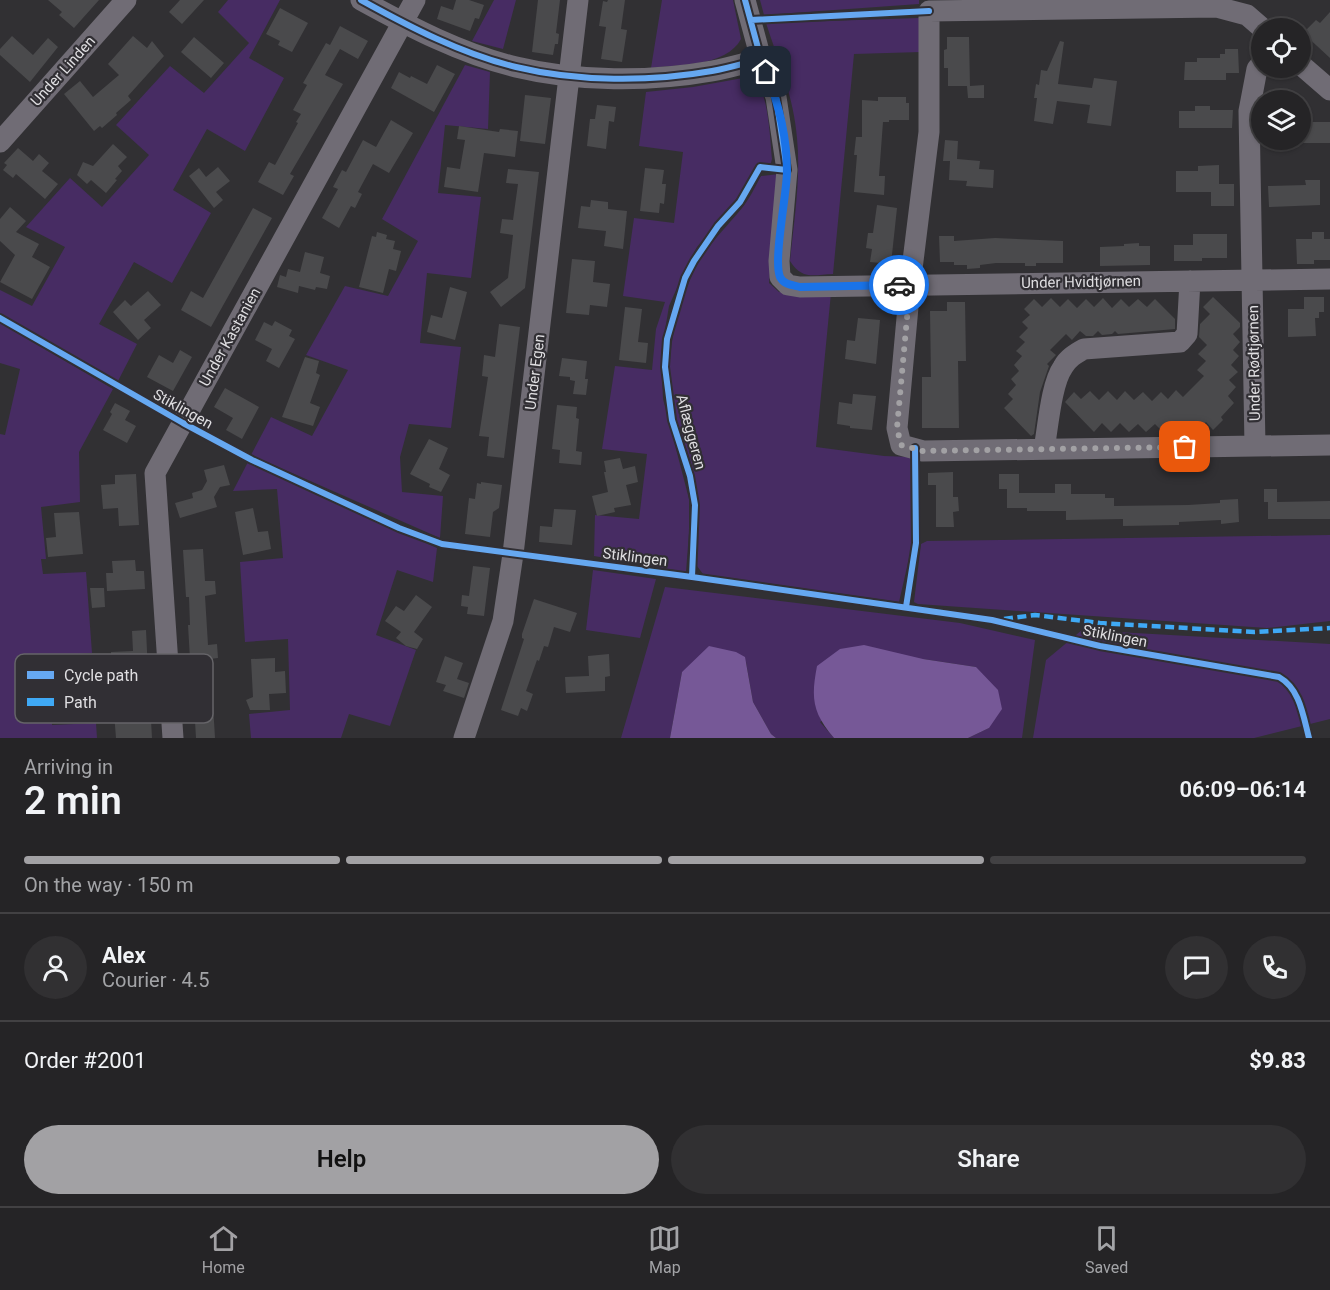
<!DOCTYPE html>
<html lang="en">
<head>
<meta charset="utf-8">
<style>
	body { margin:0; font-family:Roboto,sans-serif; background:#313032; color:#f1f3f6; height:100vh; display:flex; flex-direction:column; font-size:22px; white-space:nowrap }
	* { box-sizing:border-box; margin:0 }
	p { font-size:20px; color:#a3a4a7 }
	.icon { flex:none; width:33px; height:33px; fill:none; stroke:currentColor; stroke-width:2; stroke-linecap:round; stroke-linejoin:round }
	.map { position:relative; height:738px; overflow:hidden }
	.panel { display:flex; flex-direction:column; background:#252426; flex:1 }
	.panel>* { flex:none }
	.buttons { position:absolute; left:1251px; top:18px; display:grid; gap:12px }
	.buttons a { display:grid; place-items:center; width:60px; height:60px; border-radius:50%; background:#252426; box-shadow:0 2px 4px #0004,0 0 0 2px #424143; font-size:30px }
	.pin { position:absolute; display:grid; place-items:center; width:51px; height:51px; color:#fff; margin:-26px; border-radius:12px; box-shadow:0 3px 9px #0006 }
	.courier { position:absolute; display:grid; place-items:center; width:60px; height:60px; margin:-30px; border:4px solid #1a73e8; border-radius:50%; background:#fff; color:#222; box-shadow:0 2px 8px #0007 }
	.overview em { font-style:normal; font-weight:600 }
	.overview div { display:flex; flex-direction:column-reverse }
	.overview { display:flex; align-items:center; justify-content:space-between; height:102px; padding:0 24px }
	h1 { font-size:39px; font-weight:600; line-height:45px }
	.bar { display:grid; grid-template-columns:repeat(4,1fr); gap:9px 6px; align-content:center; height:72px; padding:0 24px }
	.bar i { height:8px; border-radius:4px; background:#424143 }
	.bar .active { background:#a2a1a4 }
	.bar p { grid-column:span 4 }
	.line { display:flex; align-items:center; gap:15px; padding:0 24px; border-top:2px solid #424143 }
	.line div { flex:1 }
	.round { display:grid; place-items:center; flex:none; width:63px; height:63px; border-radius:32px; background:#313032 }
	.action { display:flex; gap:12px; margin-top:auto; padding:12px 24px }
	.action a { flex:1; height:69px; border-radius:36px; background:#a2a1a4; color:#111; font-size:24px; font-weight:600; line-height:69px; text-align:center }
	.action a+a { background:#313032; color:#f1f3f6 }
	.tabs { display:flex; justify-content:space-around; align-items:center; height:84px; border-top:2px solid #424143; background:#252426; font-size:16px; color:#a3a4a7 }
	.tabs a { display:grid; justify-items:center; gap:3px }
	.tabs .active { color:#a2a1a4 }
	.map>svg:first-child { display:block }
	.green { fill:#472c63 }
	.water { fill:#765897 }
	.building { fill:#4a4a4c }
	.lines { fill:none; stroke-linecap:round; stroke-linejoin:round }
	.minor { stroke:#706c75; stroke-width:21 }
	.quiet { stroke:#3fa9f5; stroke-width:4.5; stroke-dasharray:9 4.5; stroke-linecap:butt }
	.cycleway-casing { stroke:#312f34; stroke-width:10 }
	.cycleway { stroke:#66a8f1; stroke-width:6 }
	.done { stroke:#a2a1a4; stroke-width:6; stroke-dasharray:0 10.8 }
	.route { stroke:#1a73e8; stroke-width:8 }
	.labels { text-anchor:middle; stroke-width:4.5; stroke-linejoin:round; paint-order:stroke }
	.street-label { font-size:15px; fill:#dfdee1; stroke:#312f34 }
	.key { fill:#312f34; stroke:#656468; stroke-width:1.5 }
	.key-label { font-size:16px; fill:#dfdee1 }
</style>
</head>
<body>
<div class="map">
<svg width="1330" height="738" viewBox="0 0 1330 738">
	<rect width="100%" height="100%" fill="#313033"/>
	<path class="green" d="M 228,0 L 280,0 L 249,58 L 284,78 L 245,151 L 207,129 L 173,190 L 211,213 L 172,283 L 134,262 L 99,324 L 137,344 L 118,381 L 0,316 L 0,290 L 32,306 L 65,247 L 26,227 L 70,178 L 102,207 L 149,155 L 116,125 L 170,66 L 204,93 L 249,43 L 218,12 Z
		M 494,0 L 516,0 L 503,49 L 472,41 Z
		M 662,0 L 733,0 L 741,39 C 726,67 679,64 651,68 Z
		M 760,0 L 919,0 L 919,4 L 764,15 Z
		M 919,18 L 921,52 L 854,54 L 833,274 C 813,275 802,280 790,261 C 794,221 801,178 797,138 C 794,98 778,60 766,23 Z
		M 465,65 L 490,72 L 488,129 L 445,125 L 438,193 L 481,197 L 471,278 L 427,273 L 420,343 L 461,347 L 451,428 L 409,424 L 400,457 L 402,492 L 443,496 L 440,538 L 251,455 L 271,417 L 312,436 L 348,370 L 306,355 L 345,286 L 388,296 L 418,241 L 382,219 Z
		M 743,78 C 748,78 752,78 756,82 C 769,96 770,140 772,159 L 770,166 L 757,165 L 734,203 L 697,247 L 687,265 L 669,306 L 661,354 L 663,399 L 689,499 L 689,533 L 686,572 L 594,556 L 595,515 L 639,519 L 647,454 L 602,449 L 615,366 L 652,370 L 656,329 L 665,302 L 623,296 L 634,218 L 674,223 L 683,152 L 639,146 L 646,92 L 693,87 Z
		M 779,174 L 769,283 L 779,292 L 831,293 L 816,447 L 884,456 L 911,457 L 912,545 L 899,602 L 703,574 L 697,566 C 697,535 700,502 693,471 C 689,452 680,434 675,415 C 662,366 674,313 695,269 C 707,245 726,228 742,208 C 750,198 755,187 761,176 Z
		M 0,323 L 113,389 L 79,452 L 80,502 L 41,507 L 46,559 L 41,559 L 43,574 L 86,572 L 92,653 L 49,656 L 52,725 L 96,723 L 97,738 L 0,738 L 0,434 L 5,435 L 20,369 L 0,363 Z
		M 248,462 L 437,548 L 433,582 L 397,570 L 376,635 L 416,650 L 390,726 L 349,714 L 341,738 L 251,738 L 249,714 L 290,710 L 288,639 L 245,642 L 240,562 L 283,558 L 277,489 L 233,491 Z
		M 1330,535 L 1330,621 L 1267,628 L 918,604 L 914,602 L 921,544 L 927,541 Z
		M 593,570 L 656,579 L 640,638 L 586,630 Z
		M 665,587 L 960,623 L 1035,640 L 1022,738 L 968,738 L 989,728 L 976,667 L 923,659 L 820,722 L 834,738 L 776,738 L 771,734 L 753,702 L 746,662 L 682,672 L 670,738 L 621,738 Z
		M 1082,630 L 1330,644 L 1330,719 L 1254,738 L 1033,738 L 1046,660 Z"/>
	<path class="water" d="M 864,645 L 923,659 L 976,667 L 998,690 L 1002,709 L 989,728 L 968,738 L 834,738 C 812,712 811,698 817,666 L 840,649 Z
		M 709,646 L 736,652 L 745,657 L 753,702 L 771,734 L 776,738 L 670,738 L 682,672 Z"/>
	<path class="building" d="M 48,0 L 99,0 L 74,28 L 59,15 L 62,12 Z
		M 180,0 L 204,0 L 182,24 L 169,12 Z
		M 456,0 L 469,0 L 484,5 L 479,19 L 475,18 L 470,31 L 437,19 L 441,6 L 453,10 Z
		M 538,0 L 560,0 L 556,33 L 559,34 L 558,44 L 555,44 L 553,55 L 532,52 Z
		M 608,0 L 625,0 L 621,29 L 627,30 L 622,62 L 601,59 L 606,27 L 599,26 L 603,1 L 607,2 Z
		M 280,8 L 308,23 L 292,52 L 278,45 L 280,41 L 266,34 Z
		M 1330,12 L 1330,58 L 1303,33 L 1316,20 L 1320,23 Z
		M 340,26 L 368,41 L 358,59 L 340,49 L 325,75 L 343,84 L 290,174 L 294,176 L 283,195 L 258,182 L 269,162 L 275,165 L 298,123 L 296,122 L 301,114 L 293,110 L 307,85 L 303,83 L 326,43 L 330,45 Z
		M 12,36 L 33,55 L 48,38 L 58,47 L 30,82 L 0,55 L 0,49 Z
		M 133,36 L 147,48 L 152,41 L 164,56 L 128,96 L 131,100 L 116,113 L 117,115 L 102,128 L 100,126 L 94,131 L 64,94 L 80,81 L 93,97 L 119,75 L 108,64 Z
		M 194,37 L 224,63 L 211,78 L 181,52 Z
		M 947,37 L 969,37 L 970,86 L 984,85 L 984,98 L 968,98 L 967,86 L 948,86 L 948,68 L 944,68 L 944,50 L 947,49 Z
		M 1060,41 L 1064,42 L 1058,84 L 1092,88 L 1094,78 L 1117,81 L 1111,126 L 1087,123 L 1090,105 L 1057,101 L 1053,124 L 1034,121 L 1037,98 L 1034,98 L 1036,84 L 1039,85 L 1041,70 L 1047,71 Z
		M 1225,49 L 1238,49 L 1239,73 L 1226,73 L 1226,80 L 1184,80 L 1185,62 L 1197,62 L 1197,58 L 1220,58 L 1220,54 L 1225,54 Z
		M 437,65 L 455,74 L 434,112 L 391,88 L 399,72 L 410,78 L 411,76 L 427,84 Z
		M 525,95 L 551,98 L 545,144 L 520,141 Z
		M 878,97 L 906,97 L 906,103 L 909,103 L 909,120 L 889,120 L 889,122 L 883,122 L 879,176 L 885,176 L 884,195 L 854,192 L 857,155 L 854,155 L 856,137 L 862,137 L 862,100 L 878,101 Z
		M 597,105 L 616,107 L 614,122 L 609,121 L 606,149 L 587,146 L 590,119 L 595,119 Z
		M 1195,106 L 1210,106 L 1210,110 L 1233,110 L 1232,128 L 1179,128 L 1179,111 L 1195,111 Z
		M 391,120 L 413,133 L 389,173 L 373,164 L 358,192 L 362,194 L 355,208 L 351,206 L 339,228 L 322,218 L 338,189 L 333,187 L 342,170 L 346,172 L 363,140 L 376,147 Z
		M 1307,122 L 1330,122 L 1330,143 L 1300,143 L 1300,125 L 1307,124 Z
		M 459,126 L 499,132 L 500,129 L 518,131 L 515,157 L 484,153 L 478,192 L 444,187 L 447,167 L 460,169 L 465,140 L 457,139 Z
		M 945,140 L 958,141 L 957,159 L 980,161 L 979,169 L 994,170 L 993,188 L 966,186 L 967,181 L 949,180 L 950,161 L 943,161 Z
		M 113,144 L 127,157 L 118,166 L 122,171 L 115,179 L 117,180 L 106,193 L 91,180 L 87,184 L 77,175 L 83,162 L 93,166 Z
		M 18,148 L 33,161 L 39,154 L 49,163 L 42,171 L 58,184 L 45,199 L 16,174 L 13,178 L 3,170 L 7,165 L 4,163 Z
		M 1219,165 L 1219,184 L 1234,184 L 1234,206 L 1211,206 L 1211,192 L 1176,192 L 1176,171 L 1198,171 L 1198,166 Z
		M 218,167 L 230,181 L 216,192 L 223,200 L 214,208 L 189,176 L 199,168 L 206,177 Z
		M 645,168 L 664,170 L 662,184 L 666,184 L 664,204 L 660,203 L 659,213 L 640,211 Z
		M 508,169 L 539,172 L 525,288 L 501,307 L 490,292 L 508,278 L 513,235 L 500,233 L 502,219 L 513,220 L 518,184 L 506,183 Z
		M 1305,180 L 1320,180 L 1320,205 L 1269,207 L 1268,186 L 1306,185 Z
		M 591,200 L 608,202 L 608,209 L 627,211 L 623,249 L 604,246 L 606,231 L 578,228 L 581,206 L 590,207 Z
		M 877,205 L 897,208 L 891,264 L 870,262 L 872,249 L 866,248 L 868,233 L 873,233 Z
		M 10,207 L 26,221 L 16,232 L 39,244 L 32,257 L 50,267 L 32,299 L 0,282 L 15,255 L 0,241 L 0,219 Z
		M 253,208 L 272,218 L 211,327 L 181,310 L 191,291 L 203,298 Z
		M 377,232 L 387,235 L 386,239 L 395,241 L 393,249 L 401,251 L 396,271 L 389,269 L 383,293 L 359,287 L 372,236 L 376,237 Z
		M 1312,232 L 1324,232 L 1324,239 L 1330,239 L 1330,260 L 1314,260 L 1314,264 L 1297,264 L 1296,239 L 1312,239 Z
		M 1193,234 L 1227,234 L 1227,258 L 1202,258 L 1202,261 L 1174,261 L 1174,245 L 1193,245 Z
		M 939,236 L 954,236 L 954,241 L 995,238 L 1063,241 L 1063,263 L 1036,263 L 1036,266 L 1025,266 L 1025,263 L 996,263 L 980,265 L 980,268 L 967,269 L 967,265 L 954,265 L 954,262 L 940,262 Z
		M 1139,243 L 1139,246 L 1150,246 L 1150,265 L 1100,266 L 1100,247 L 1124,246 L 1124,244 Z
		M 305,252 L 324,257 L 320,273 L 330,276 L 327,289 L 316,287 L 315,290 L 299,286 L 298,293 L 277,287 L 280,275 L 286,277 L 288,269 L 300,272 Z
		M 572,259 L 595,261 L 593,282 L 610,284 L 607,307 L 590,305 L 589,315 L 566,313 Z
		M 450,287 L 467,292 L 455,340 L 427,332 L 431,315 L 442,318 Z
		M 148,291 L 161,305 L 144,320 L 151,328 L 138,340 L 113,312 L 125,300 L 131,306 Z
		M 1213,297 L 1240,323 L 1240,327 L 1233,334 L 1240,342 L 1233,350 L 1239,356 L 1231,365 L 1238,372 L 1229,380 L 1236,387 L 1228,396 L 1234,403 L 1221,417 L 1223,420 L 1213,430 L 1206,422 L 1197,431 L 1189,423 L 1181,432 L 1173,424 L 1164,433 L 1155,424 L 1146,432 L 1138,424 L 1129,432 L 1120,423 L 1111,432 L 1102,423 L 1094,432 L 1065,402 L 1074,392 L 1081,399 L 1090,391 L 1099,400 L 1108,391 L 1117,400 L 1125,391 L 1134,400 L 1143,392 L 1152,401 L 1161,392 L 1168,399 L 1176,390 L 1183,397 L 1204,376 L 1197,370 L 1206,361 L 1198,354 L 1207,345 L 1199,337 L 1200,324 L 1210,314 L 1203,307 Z
		M 1304,297 L 1324,297 L 1324,312 L 1319,312 L 1319,318 L 1315,318 L 1316,336 L 1288,337 L 1288,309 L 1304,309 Z
		M 1051,298 L 1060,307 L 1068,299 L 1077,308 L 1086,299 L 1094,307 L 1103,298 L 1112,308 L 1121,299 L 1129,307 L 1138,299 L 1147,307 L 1155,299 L 1175,319 L 1175,329 L 1118,334 L 1115,331 L 1112,334 L 1102,335 L 1098,331 L 1093,336 L 1086,336 L 1080,331 L 1072,340 L 1066,334 L 1050,350 L 1056,355 L 1047,364 L 1049,366 L 1040,392 L 1034,434 L 1031,436 L 1004,408 L 1013,399 L 1008,394 L 1016,385 L 1011,379 L 1019,371 L 1014,365 L 1022,356 L 1016,351 L 1025,342 L 1019,337 L 1028,328 L 1022,322 L 1030,315 L 1024,309 L 1034,299 L 1042,307 Z
		M 947,302 L 965,302 L 966,361 L 958,361 L 959,428 L 922,428 L 922,377 L 931,377 L 930,311 L 947,311 Z
		M 625,307 L 642,309 L 638,342 L 648,343 L 646,363 L 619,360 Z
		M 858,318 L 880,320 L 876,364 L 845,359 L 847,340 L 855,341 Z
		M 275,321 L 292,330 L 289,336 L 295,339 L 279,368 L 266,361 L 272,349 L 255,340 L 264,322 L 272,326 Z
		M 499,324 L 520,327 L 504,458 L 487,456 L 489,437 L 479,436 L 488,377 L 482,376 L 484,355 L 495,357 Z
		M 180,350 L 192,357 L 173,391 L 147,377 L 159,355 L 173,363 Z
		M 305,357 L 319,361 L 316,373 L 320,375 L 310,403 L 320,407 L 313,426 L 282,417 Z
		M 562,358 L 587,361 L 585,379 L 588,379 L 586,395 L 573,394 L 575,381 L 570,380 L 570,377 L 559,376 Z
		M 225,388 L 259,407 L 242,439 L 226,430 L 233,418 L 214,407 Z
		M 853,394 L 876,396 L 872,430 L 850,428 L 850,426 L 837,424 L 839,402 L 852,404 Z
		M 115,403 L 130,411 L 125,420 L 136,426 L 127,443 L 103,430 L 112,414 L 110,412 Z
		M 557,405 L 577,407 L 576,418 L 579,419 L 576,451 L 582,452 L 581,465 L 559,463 L 560,450 L 552,449 Z
		M 429,439 L 448,448 L 439,469 L 450,475 L 441,492 L 429,487 L 430,484 L 410,474 Z
		M 620,458 L 623,469 L 635,466 L 638,482 L 626,485 L 631,505 L 614,508 L 615,512 L 597,516 L 592,496 L 608,492 L 604,472 L 606,472 L 604,461 Z
		M 224,465 L 230,485 L 220,487 L 214,497 L 217,507 L 180,518 L 175,503 L 193,498 L 192,493 L 202,490 L 207,481 L 204,470 Z
		M 953,472 L 953,497 L 958,497 L 959,511 L 953,512 L 954,527 L 936,527 L 936,485 L 928,485 L 928,473 Z
		M 136,474 L 139,525 L 119,526 L 118,508 L 103,509 L 101,485 L 115,484 L 115,475 Z
		M 999,474 L 1019,474 L 1019,493 L 1055,493 L 1055,484 L 1071,484 L 1071,494 L 1105,494 L 1105,498 L 1114,498 L 1114,506 L 1188,505 L 1220,503 L 1220,500 L 1238,499 L 1239,522 L 1221,524 L 1221,520 L 1179,522 L 1179,525 L 1123,526 L 1123,519 L 1066,520 L 1066,511 L 1027,511 L 1027,508 L 1007,508 L 1007,489 L 999,489 Z
		M 481,482 L 502,485 L 499,508 L 493,512 L 490,537 L 465,534 L 469,498 L 475,499 L 477,483 L 481,484 Z
		M 1264,489 L 1277,489 L 1277,502 L 1330,501 L 1330,519 L 1268,519 L 1268,502 L 1264,502 Z
		M 253,508 L 258,532 L 268,531 L 271,549 L 243,555 L 235,512 Z
		M 554,509 L 576,510 L 572,545 L 539,542 L 540,526 L 552,527 Z
		M 79,512 L 83,554 L 48,557 L 46,538 L 56,537 L 54,513 Z
		M 203,549 L 205,581 L 215,581 L 216,594 L 205,596 L 208,645 L 217,644 L 218,658 L 209,659 L 210,668 L 206,668 L 206,673 L 182,674 L 181,659 L 190,659 L 188,625 L 190,625 L 189,597 L 186,597 L 183,550 Z
		M 135,560 L 136,571 L 144,571 L 145,589 L 107,591 L 106,573 L 113,573 L 112,561 Z
		M 473,566 L 490,568 L 484,616 L 467,614 L 468,607 L 461,606 L 462,595 L 469,596 Z
		M 90,588 L 104,588 L 105,607 L 92,608 Z
		M 416,595 L 432,607 L 414,632 L 423,639 L 417,649 L 406,646 L 396,638 L 401,632 L 385,621 L 396,606 L 404,611 Z
		M 534,599 L 577,613 L 570,632 L 554,627 L 548,647 L 544,646 L 539,661 L 537,660 L 526,691 L 533,694 L 527,711 L 521,708 L 518,716 L 501,710 L 524,639 L 522,638 L 522,634 Z
		M 146,630 L 148,672 L 112,674 L 111,652 L 133,651 L 132,631 Z
		M 609,654 L 610,676 L 605,677 L 605,691 L 566,693 L 565,677 L 589,676 L 588,656 Z
		M 445,656 L 463,663 L 457,679 L 469,683 L 464,698 L 443,691 L 446,685 L 436,682 Z
		M 275,658 L 275,672 L 285,671 L 286,693 L 269,694 L 270,710 L 250,710 L 246,700 L 253,697 L 251,659 Z
		M 213,704 L 215,738 L 196,738 L 194,705 Z
		M 129,712 L 129,721 L 151,720 L 152,738 L 116,738 L 114,713 Z"/>
	<g class="lines">
		<path class="minor" d="M 361,0 C 410,27 462,54 516,67 C 578,82 650,82 712,71 C 729,68 745,63 761,59
			M 745,0 L 761,59 L 776,97 L 787,170 L 779,261 L 780,277 L 788,285 L 800,287 L 1330,279
			M 1262,28 L 1247,15 L 1217,7 L 929,11 L 929,132 L 910,285 L 897,428 L 901,445 L 923,451 L 1330,445
			M 1300,64 L 1330,90
			M 0,142 L 126,0
			M 1255,446 L 1249,111 L 1257,69 L 1262,63
			M 1044,449 C 1048,428 1051,384 1063,367 C 1068,358 1075,354 1084,349 L 1180,342 L 1187,334 L 1190,281
			M 173,738 L 155,473 L 415,0
			M 464,738 L 503,621 L 513,554 L 578,0"/>
		<path class="quiet" d="M 1004,619 L 1035,615 L 1100,623 L 1254,632 L 1330,628"/>
		<g class="cycleway-casing">
			<path id="cycleway" d="M 361,0 C 410,27 462,54 516,67 C 578,82 650,82 712,71 C 729,68 745,63 761,59
				M 751,20 L 929,11
				M 0,318 L 183,423 L 252,460 L 399,528 L 442,544 L 692,577 L 992,620 L 1100,646 L 1279,677 C 1300,689 1303,715 1309,738
				M 692,577 L 695,505 L 690,476 L 672,420 L 665,367 L 667,339 L 685,278 L 694,261 L 718,226 L 740,202 L 760,167 L 787,170 L 776,97 L 761,59 L 745,0
				M 906,607 L 916,543 L 915,448"/>
		</g>
		<use href="#cycleway" class="cycleway"/>
	</g>
	<g class="lines">
		<path class="done" d="M 899,285 L 910,285 L 897,428 L 901,445 L 923,451 L 1185,447"/>
		<path class="route" d="M 766,72 C 778,102 787,137 787,171 C 787,194 773,260 780,277 C 784,285 793,285 800,287 L 899,285"/>
	</g>
	<g class="labels">
		<g class="street-label">
			<text transform="translate(63 71) rotate(-48)" y="5">Under Linden</text>
			<text transform="translate(1081 282) rotate(-1)" y="5">Under Hvidtjørnen</text>
			<text transform="translate(230 337) rotate(-61)" y="5">Under Kastanien</text>
			<text transform="translate(1254 363) rotate(-91)" y="5">Under Rødtjørnen</text>
			<text transform="translate(535 372) rotate(-83)" y="5">Under Egen</text>
			<text transform="translate(183 409) rotate(29)" y="5">Stiklingen</text>
			<text transform="translate(691 432) rotate(75)" y="5">Aflæggeren</text>
			<text transform="translate(635 557) rotate(7)" y="5">Stiklingen</text>
			<text transform="translate(1115 636) rotate(11)" y="5">Stiklingen</text>
		</g>
	</g>
	<rect x="15" y="654" width="198" height="69" rx="9" class="key"/>
	<rect x="27" y="671" width="27" height="8" fill="#66a8f1"/>
	<rect x="27" y="698" width="27" height="8" fill="#3fa9f5"/>
	<g class="key-label">
		<text x="64" y="681">Cycle path</text>
		<text x="64" y="708">Path</text>
	</g>
</svg>
<div class="buttons">
<a><svg class="icon" aria-label="locate" viewBox="0 0 24 24"><circle cx="12" cy="12" r="6"/><path d="M12 2v4M12 18v4M2 12h4M18 12h4"/></svg></a>
<a><svg class="icon" aria-label="layers" viewBox="0 0 24 24"><path d="M12 4l9 5-9 5-9-5zM3 14l9 5 9-5"/></svg></a>
</div>
<div class="pin" style="left:1185px;top:447px;background:#ea580c"><svg class="icon" aria-label="bag" viewBox="0 0 24 24"><path d="M5 8h14l-1 12H6zM9 8a3 3 0 0 1 6 0"/></svg></div>
<div class="pin" style="left:766px;top:72px;background:#1f2937"><svg class="icon" aria-label="home" viewBox="0 0 24 24"><path d="M3 11l9-7 9 7M6 9v11h12V9"/></svg></div>
<div class="courier" style="left:899px;top:285px"><svg class="icon" aria-label="car" viewBox="0 0 24 24"><path d="M5 17H2v-5l4-1 3-4h7l3 4 3 1v5h-3M9 17h6M6 11h13"/><circle cx="7" cy="17" r="2"/><circle cx="17" cy="17" r="2"/></svg></div>
</div>
<section class="panel">
<div class="overview"><div><h1>2 min</h1><p>Arriving in</p></div><em>06:09–06:14</em></div>
<div class="bar"><i class="active"></i><i class="active"></i><i class="active"></i><i></i><p>On the way · 150 m</p></div>
<div class="line" style="height:108px"><a class="round"><svg class="icon" aria-label="person" viewBox="0 0 24 24"><circle cx="12" cy="8" r="4"/><path d="M4 21q1-7 8-7t8 7"/></svg></a><div><b>Alex</b><p>Courier · 4.5</p></div><a class="round"><svg class="icon" aria-label="chat" viewBox="0 0 24 24"><path d="M4 5h16v11H9l-5 4z"/></svg></a><a class="round"><svg class="icon" aria-label="phone" viewBox="0 0 24 24"><path d="M5 4h4l2 5-3 2q2 4 5 5l2-3 5 2v4C11 20 4 13 5 4z"/></svg></a></div>
<div class="line" style="height:78px"><div>Order #2001</div><b>$9.83</b></div>
<div class="action"><a>Help</a><a>Share</a></div>
</section>
<nav class="tabs">
<a class="active"><svg class="icon" aria-label="home" viewBox="0 0 24 24"><path d="M3 11l9-7 9 7M6 9v11h12V9"/></svg>Home</a>
<a><svg class="icon" aria-label="map" viewBox="0 0 24 24"><path d="M3 6l6-2 6 2 6-2v14l-6 2-6-2-6 2zM9 4v14M15 6v14"/></svg>Map</a>
<a><svg class="icon" aria-label="saved" viewBox="0 0 24 24"><path d="M7 4h10v16l-5-4-5 4z"/></svg>Saved</a>
</nav>
</body>
</html>
